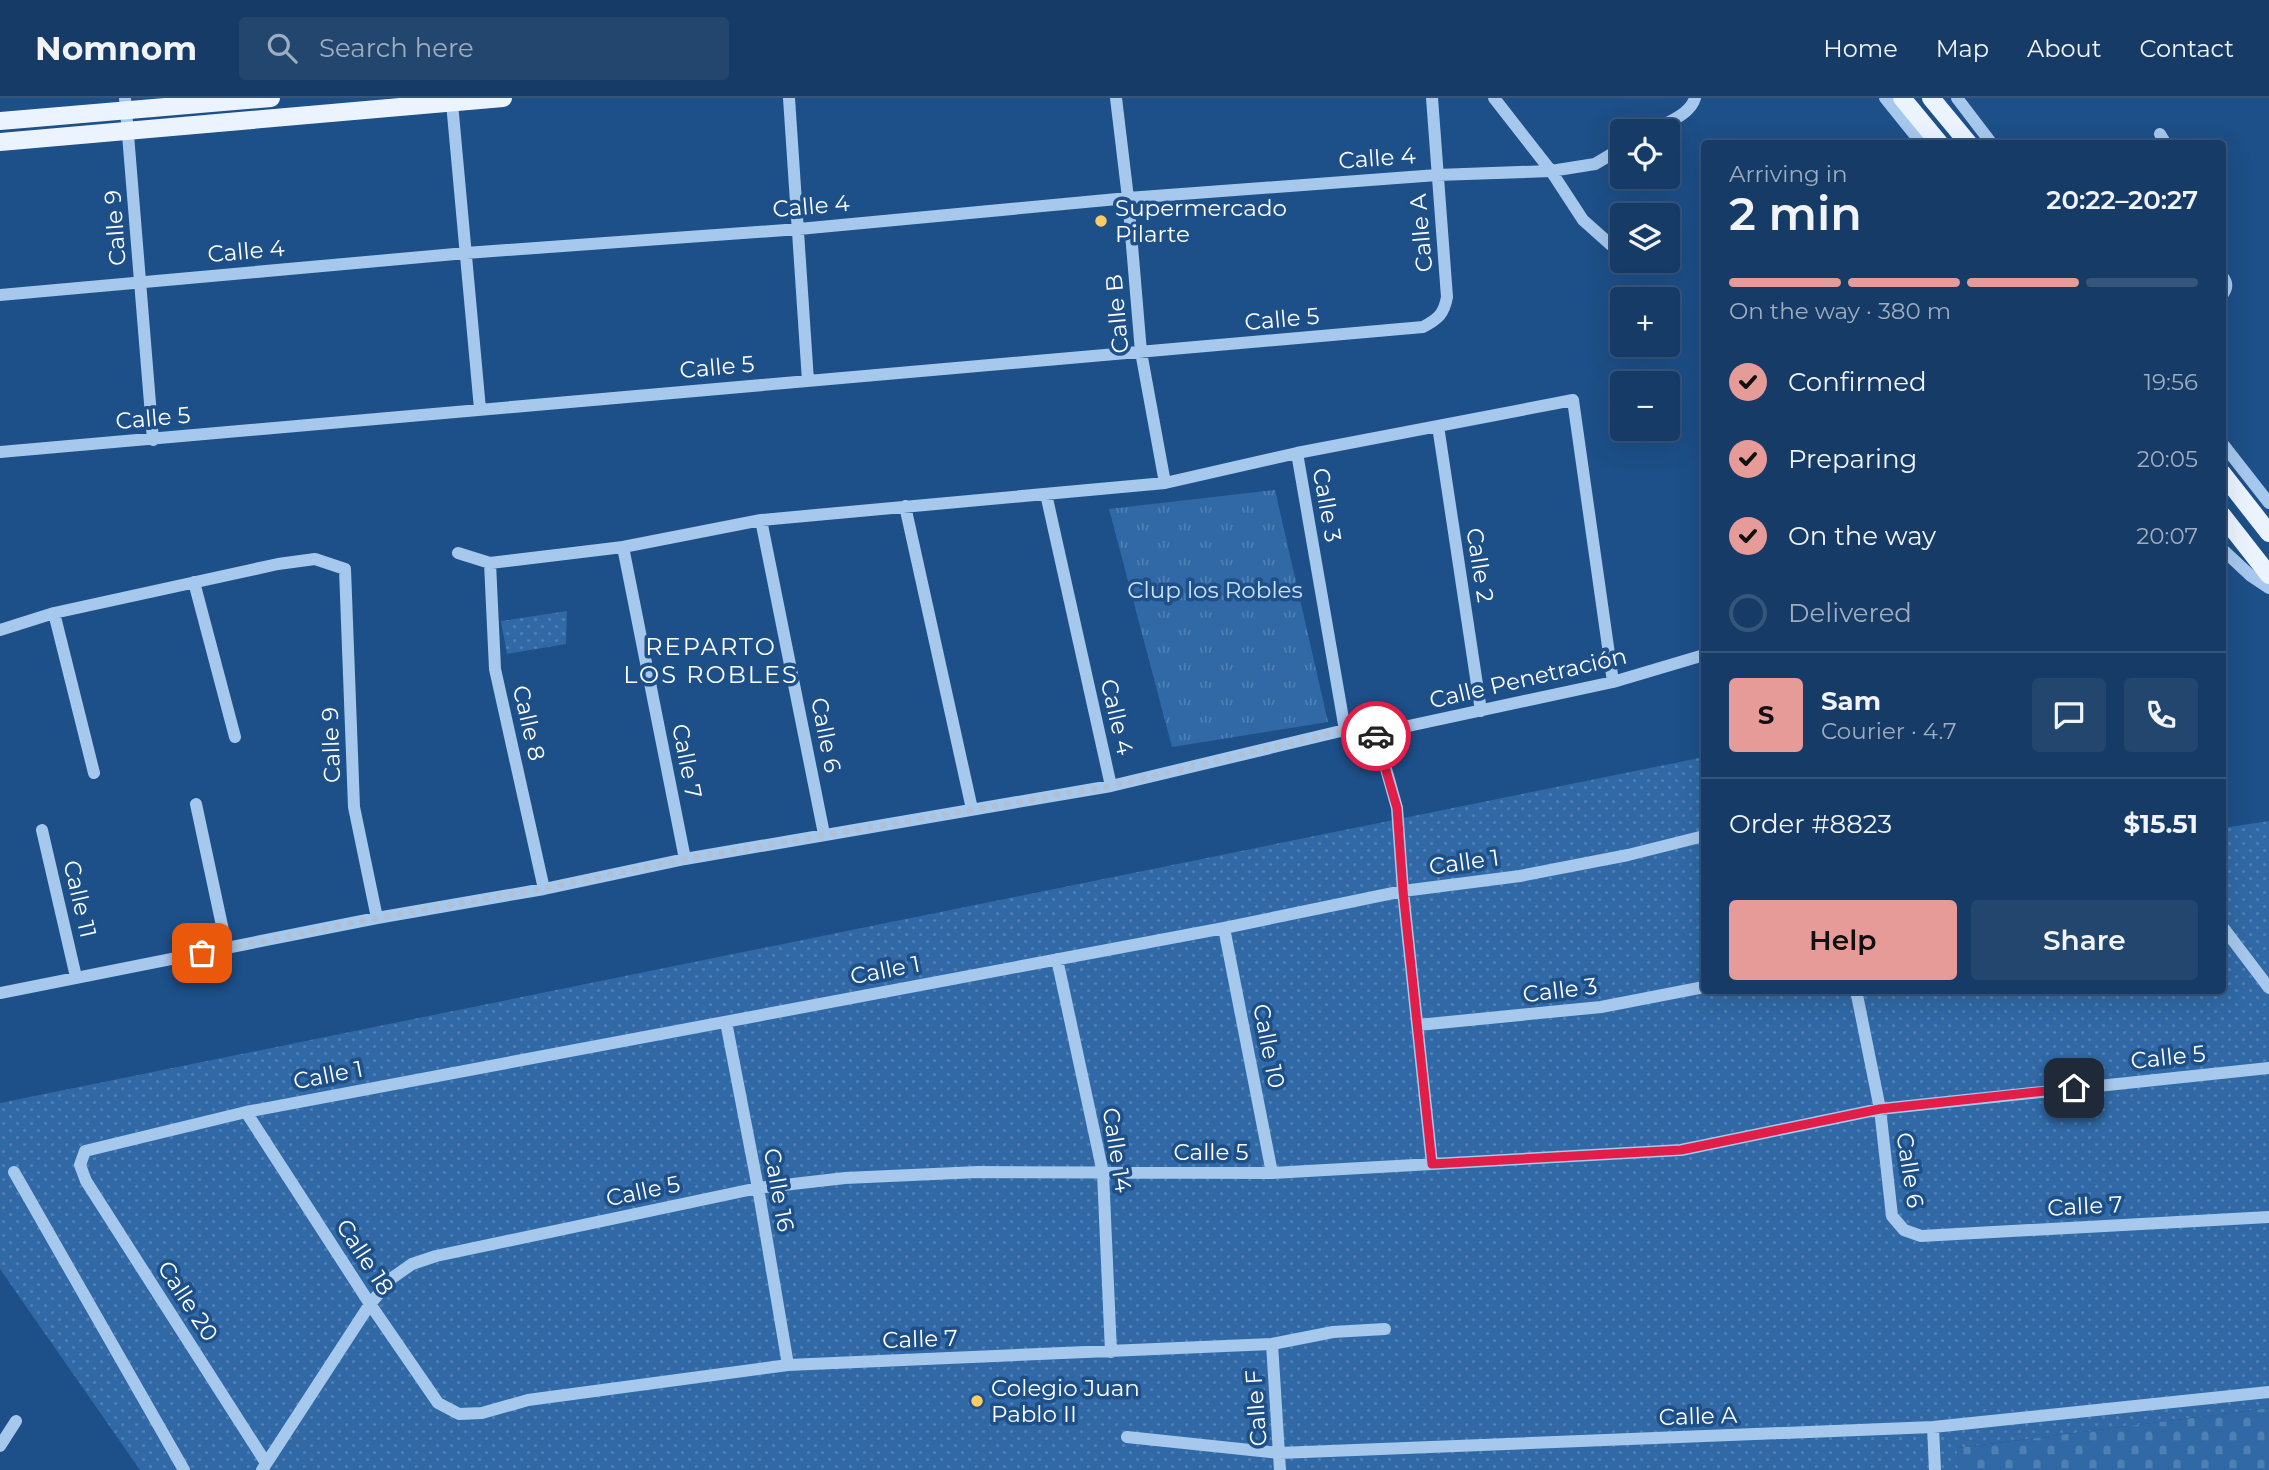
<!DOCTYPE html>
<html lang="en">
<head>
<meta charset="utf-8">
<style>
	body { margin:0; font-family:Montserrat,sans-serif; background:#23466f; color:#f1f3f6; height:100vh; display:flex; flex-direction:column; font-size:26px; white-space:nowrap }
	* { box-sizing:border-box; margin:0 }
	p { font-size:23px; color:#9eadbf }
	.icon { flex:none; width:38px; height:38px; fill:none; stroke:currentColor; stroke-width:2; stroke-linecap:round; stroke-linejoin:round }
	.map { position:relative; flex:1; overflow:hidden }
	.drawer { position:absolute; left:1701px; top:42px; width:525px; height:854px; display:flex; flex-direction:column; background:#163b66; border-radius:7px; box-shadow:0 7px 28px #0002,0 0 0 2px #35557a }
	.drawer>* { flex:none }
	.fabs { position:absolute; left:1610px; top:21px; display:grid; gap:14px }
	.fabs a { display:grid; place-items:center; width:70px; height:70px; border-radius:7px; background:#163b66; box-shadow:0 7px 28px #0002,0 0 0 2px #35557a; font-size:35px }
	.pin { position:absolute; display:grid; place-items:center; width:60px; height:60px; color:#fff; margin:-30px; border-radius:14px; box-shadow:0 4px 10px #0006 }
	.courier { position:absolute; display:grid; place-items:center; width:70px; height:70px; margin:-35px; border:5px solid #e11d48; border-radius:50%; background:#fff; color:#222; box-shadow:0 2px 9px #0007 }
	.headline em { font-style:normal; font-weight:600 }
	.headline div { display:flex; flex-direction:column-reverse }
	.headline { display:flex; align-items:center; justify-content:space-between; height:119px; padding:0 28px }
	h1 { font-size:46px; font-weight:600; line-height:52px }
	.bar { display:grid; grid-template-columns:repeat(4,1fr); gap:10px 7px; align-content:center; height:84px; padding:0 28px }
	.bar i { height:9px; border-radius:5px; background:#35557a }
	.bar .on { background:#e69b98 }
	.bar p { grid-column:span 4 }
	.line { display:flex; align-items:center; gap:18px; padding:0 28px; border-top:2px solid #35557a }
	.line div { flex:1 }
	.round { display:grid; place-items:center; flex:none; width:74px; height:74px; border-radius:7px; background:#23466f }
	ol { padding:0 28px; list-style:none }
	li { display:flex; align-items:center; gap:21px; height:77px }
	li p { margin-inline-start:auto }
	li .icon { padding:7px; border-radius:50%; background:#e69b98; color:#111; stroke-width:4 }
	li:last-child { color:#9eadbf }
	li i { width:38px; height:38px; border:4px solid #35557a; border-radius:50% }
	.primary-button { display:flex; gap:14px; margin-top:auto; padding:14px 28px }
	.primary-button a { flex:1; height:80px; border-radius:7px; background:#e69b98; color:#111; font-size:28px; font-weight:600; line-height:80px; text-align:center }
	.primary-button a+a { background:#23466f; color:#f1f3f6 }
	header { display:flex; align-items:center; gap:42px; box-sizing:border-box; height:98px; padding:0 35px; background:#163b66; border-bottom:2px solid #35557a }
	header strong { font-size:33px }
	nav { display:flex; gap:38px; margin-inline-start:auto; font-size:24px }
	.search { width:490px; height:63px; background:#23466f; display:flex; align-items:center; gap:18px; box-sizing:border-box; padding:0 24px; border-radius:7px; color:#9eadbf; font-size:26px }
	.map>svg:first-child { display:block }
	.grass { fill:url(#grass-dots) }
	.cemetery { fill:url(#cemetery-stones) }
	.park { fill:url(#park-tufts) }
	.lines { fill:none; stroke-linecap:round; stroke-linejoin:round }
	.minor { stroke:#a6c8ec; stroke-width:12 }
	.major { stroke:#ebf3ff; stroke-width:18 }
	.done { stroke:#b0c1d5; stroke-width:7; stroke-dasharray:0 12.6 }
	.route { stroke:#e11d48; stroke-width:9 }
	.poi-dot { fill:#fccb64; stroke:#1d4f88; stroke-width:2.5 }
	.labels { text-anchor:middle; stroke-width:7; stroke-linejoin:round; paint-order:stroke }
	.street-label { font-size:23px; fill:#fff; stroke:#1d4f88 }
	.poi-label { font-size:23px; fill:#fff; stroke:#1d4f88; text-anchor:start }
	.park-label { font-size:23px; fill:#cbe1f9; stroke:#1d4f88 }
	.neighbourhood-label { font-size:24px; letter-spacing:2px; fill:#fff; stroke:#1d4f88 }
</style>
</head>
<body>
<header>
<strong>Nomnom</strong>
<div class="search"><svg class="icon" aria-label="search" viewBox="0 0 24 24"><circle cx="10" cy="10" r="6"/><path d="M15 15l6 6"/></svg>Search here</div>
<nav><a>Home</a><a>Map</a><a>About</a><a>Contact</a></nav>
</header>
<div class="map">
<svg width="2269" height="1372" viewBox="0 0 2269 1372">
	<defs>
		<pattern id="grass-dots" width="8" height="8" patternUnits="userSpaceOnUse" patternTransform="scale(1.75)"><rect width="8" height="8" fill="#3069a6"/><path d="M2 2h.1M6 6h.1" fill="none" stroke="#4f80b3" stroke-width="1.8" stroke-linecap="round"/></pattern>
		<pattern id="cemetery-stones" width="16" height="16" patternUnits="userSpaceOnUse" patternTransform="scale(1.75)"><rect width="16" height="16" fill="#3069a6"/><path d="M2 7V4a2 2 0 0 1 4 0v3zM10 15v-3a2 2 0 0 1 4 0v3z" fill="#4f80b3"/></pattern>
		<pattern id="park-tufts" width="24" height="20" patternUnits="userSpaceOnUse" patternTransform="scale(1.75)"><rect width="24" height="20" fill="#3069a6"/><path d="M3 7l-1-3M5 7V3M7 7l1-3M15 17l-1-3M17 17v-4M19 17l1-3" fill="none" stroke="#4f80b3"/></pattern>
	</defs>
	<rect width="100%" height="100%" fill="#1d4f88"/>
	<path class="grass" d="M 567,513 L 566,546 L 507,556 L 501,523 Z
		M 1704,659 L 1704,892 L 2222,892 L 2223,730 L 2269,723 L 2269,1310 L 1957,1350 L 1959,1372 L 140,1372 L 0,1171 L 0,1005 Z"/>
	<path class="cemetery" d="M 2269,1310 L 2269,1372 L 1959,1372 L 1957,1350 Z"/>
	<path class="park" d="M 1275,392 L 1328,624 L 1172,649 L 1109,411 Z"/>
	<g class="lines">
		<path class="minor" d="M 125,0 L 153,342
			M 789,0 L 808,283
			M 1116,0 L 1128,100 L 1141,254 L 1165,385
			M 1494,0 L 1551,73 L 1583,122 L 1611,147
			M 1885,0 L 1922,46
			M 1957,0 L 1992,46
			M 452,5 L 480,311
			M 1652,33 C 1666,25 1690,17 1695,0
			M 2160,36 L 2166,46
			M 2222,178 C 2228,185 2228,190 2222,197
			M 0,197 L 466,155 L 799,131 L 1128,100 L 1437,77 L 1551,73 L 1595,66 L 1622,50
			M 1438,328 L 1481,613
			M 2222,345 L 2269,405
			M 0,354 L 1423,229 C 1438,221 1444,216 1447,199 L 1432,0
			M 1297,355 L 1345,632
			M 1046,396 L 1111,688
			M 905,408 L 972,711
			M 761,422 L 824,736
			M 623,449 L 685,761
			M 2222,451 L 2251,478 L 2269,490
			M 458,455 L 490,465 L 623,449 L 761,422 L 1165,385 L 1297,355 L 1573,302 L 1613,584
			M 490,465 L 495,571 L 544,791
			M 194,484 L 235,639
			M 54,515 L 94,675
			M 0,532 L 54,515 L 278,466 L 315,461 L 345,471 L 354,709 L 377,820
			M 1376,635 L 1397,710 L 1403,793 L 1432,1066
			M 196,706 L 227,851
			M 42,732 L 76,879
			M 2222,828 L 2269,890
			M 1224,830 L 1272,1075
			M 1057,861 L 1103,1075 L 1111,1254
			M 1856,892 L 1880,1011 L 1892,1118 L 1904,1132 L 1921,1138 L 2269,1119
			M 0,895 L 377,820 L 544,791 L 685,761 L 1111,688 L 1345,632 L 1376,635 L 1613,584 L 1704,557
			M 726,924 L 758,1090 L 788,1267
			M 1418,927 L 1601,909 L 1704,889
			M 246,1014 L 370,1206 L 438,1305 L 459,1316 L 482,1315 L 528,1302 L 788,1267 L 1272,1246 L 1333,1234 L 1385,1231
			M 14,1074 L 184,1372
			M 1272,1246 L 1280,1372
			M 1933,1329 L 1935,1372
			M 1127,1339 L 1279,1355 L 1933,1329 L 2269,1294
			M 0,1348 L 16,1323
			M 266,1365 L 86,1083 L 80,1067 L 85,1053 L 246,1014 L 1224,830 L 1403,793 L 1520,778 L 1628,757 L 1704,738
			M 262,1372 L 370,1206 L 392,1180 L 412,1166 L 436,1158 L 758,1090 L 845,1080 L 978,1074 L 1272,1075 L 1681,1052 L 1880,1011 L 2269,970"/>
		<path class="major" d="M 1902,0 L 1940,46
			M 1931,0 L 1969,46
			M 0,23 L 271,0
			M 0,44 L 503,0
			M 2222,375 L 2269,435
			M 2222,417 L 2269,477"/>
	</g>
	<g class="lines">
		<path class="done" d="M 202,855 L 377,820 L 544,790 L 685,761 L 1111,688 L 1345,632 L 1376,635 L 1376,638"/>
		<path class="route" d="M 1376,638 L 1397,710 L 1403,793 L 1432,1066 L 1681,1052 L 1880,1011 L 2074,990"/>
	</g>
	<g class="poi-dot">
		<circle cx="1101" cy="123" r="7"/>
		<circle cx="977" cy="1303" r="7"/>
	</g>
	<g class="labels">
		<g class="street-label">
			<text transform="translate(1377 60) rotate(-4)" y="8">Calle 4</text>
			<text transform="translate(811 108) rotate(-5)" y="8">Calle 4</text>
			<text transform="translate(115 130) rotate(-94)" y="8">Calle 9</text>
			<text transform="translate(1421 135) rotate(-95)" y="8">Calle A</text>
			<text transform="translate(246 153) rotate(-5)" y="8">Calle 4</text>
			<text transform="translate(1117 216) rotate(-95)" y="8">Calle B</text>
			<text transform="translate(1282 221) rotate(-5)" y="8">Calle 5</text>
			<text transform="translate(717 269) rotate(-5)" y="8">Calle 5</text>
			<text transform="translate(153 320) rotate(-5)" y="8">Calle 5</text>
			<text transform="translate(1327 407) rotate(80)" y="8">Calle 3</text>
			<text transform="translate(1480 467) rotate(81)" y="8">Calle 2</text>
			<text transform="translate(1528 580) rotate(-13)" y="8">Calle Penetración</text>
			<text transform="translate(1117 619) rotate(77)" y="8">Calle 4</text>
			<text transform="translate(529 625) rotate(77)" y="8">Calle 8</text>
			<text transform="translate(826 637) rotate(79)" y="8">Calle 6</text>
			<text transform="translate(331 647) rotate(-92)" y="8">Calle 9</text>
			<text transform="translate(687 663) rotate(79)" y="8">Calle 7</text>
			<text transform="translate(1464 764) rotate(-8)" y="8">Calle 1</text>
			<text transform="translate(80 801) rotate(77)" y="8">Calle 11</text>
			<text transform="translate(885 872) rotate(-11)" y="8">Calle 1</text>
			<text transform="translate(1560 892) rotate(-7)" y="8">Calle 3</text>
			<text transform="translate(1269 948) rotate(79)" y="8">Calle 10</text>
			<text transform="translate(2168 959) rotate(-6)" y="8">Calle 5</text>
			<text transform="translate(328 977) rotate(-11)" y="8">Calle 1</text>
			<text transform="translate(1117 1052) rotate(81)" y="8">Calle 14</text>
			<text x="1211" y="1062">Calle 5</text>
			<text transform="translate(1910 1072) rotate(81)" y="8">Calle 6</text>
			<text transform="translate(779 1092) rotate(80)" y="8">Calle 16</text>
			<text transform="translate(643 1093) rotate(-12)" y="8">Calle 5</text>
			<text transform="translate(2085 1108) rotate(-3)" y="8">Calle 7</text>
			<text transform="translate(365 1159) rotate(57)" y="8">Calle 18</text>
			<text transform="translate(188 1203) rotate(57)" y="8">Calle 20</text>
			<text transform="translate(920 1241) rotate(-2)" y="8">Calle 7</text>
			<text transform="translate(1256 1310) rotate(-94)" y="8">Calle F</text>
			<text transform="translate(1698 1318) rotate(-2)" y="8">Calle A</text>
		</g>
		<g class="poi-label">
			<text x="1115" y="118">Supermercado<tspan x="1115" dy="26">Pilarte</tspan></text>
			<text x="991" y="1298">Colegio Juan<tspan x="991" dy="26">Pablo II</tspan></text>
		</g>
		<g class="park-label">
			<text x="1215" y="500">Clup los Robles</text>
		</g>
		<g class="neighbourhood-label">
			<text x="711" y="557">REPARTO<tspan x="711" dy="28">LOS ROBLES</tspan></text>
		</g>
	</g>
</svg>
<div class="fabs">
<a><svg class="icon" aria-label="locate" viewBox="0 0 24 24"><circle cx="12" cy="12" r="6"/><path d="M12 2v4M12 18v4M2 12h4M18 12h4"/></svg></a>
<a><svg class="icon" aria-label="layers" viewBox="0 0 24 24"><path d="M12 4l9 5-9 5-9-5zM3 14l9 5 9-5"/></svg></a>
<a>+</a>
<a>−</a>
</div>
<div class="pin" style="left:202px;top:855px;background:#ea580c"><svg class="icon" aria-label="bag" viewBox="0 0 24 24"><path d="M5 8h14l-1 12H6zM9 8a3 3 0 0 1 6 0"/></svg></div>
<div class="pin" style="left:2074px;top:990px;background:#1f2937"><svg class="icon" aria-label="home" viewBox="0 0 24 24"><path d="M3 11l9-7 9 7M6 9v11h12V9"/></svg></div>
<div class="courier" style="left:1376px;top:638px"><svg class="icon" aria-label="car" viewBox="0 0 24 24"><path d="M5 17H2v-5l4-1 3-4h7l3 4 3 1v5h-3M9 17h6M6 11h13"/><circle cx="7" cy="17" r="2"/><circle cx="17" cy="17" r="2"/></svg></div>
<section class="drawer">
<div class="headline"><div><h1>2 min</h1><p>Arriving in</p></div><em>20:22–20:27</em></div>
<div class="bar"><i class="on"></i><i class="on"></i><i class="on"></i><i></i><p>On the way · 380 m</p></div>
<ol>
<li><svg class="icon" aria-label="check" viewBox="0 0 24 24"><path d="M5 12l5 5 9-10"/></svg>Confirmed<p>19:56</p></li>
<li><svg class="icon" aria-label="check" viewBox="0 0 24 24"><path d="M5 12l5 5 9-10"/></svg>Preparing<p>20:05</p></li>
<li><svg class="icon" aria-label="check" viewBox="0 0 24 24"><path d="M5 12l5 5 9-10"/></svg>On the way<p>20:07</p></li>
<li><i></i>Delivered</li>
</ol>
<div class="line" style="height:126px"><b class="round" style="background:#e69b98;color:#111">S</b><div><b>Sam</b><p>Courier · 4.7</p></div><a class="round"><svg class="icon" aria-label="chat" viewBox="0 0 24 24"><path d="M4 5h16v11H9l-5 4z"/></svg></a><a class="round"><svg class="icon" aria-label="phone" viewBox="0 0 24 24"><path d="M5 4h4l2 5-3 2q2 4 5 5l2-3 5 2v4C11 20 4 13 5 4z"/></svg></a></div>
<div class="line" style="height:91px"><div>Order #8823</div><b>$15.51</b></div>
<div class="primary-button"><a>Help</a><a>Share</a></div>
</section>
</div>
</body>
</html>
